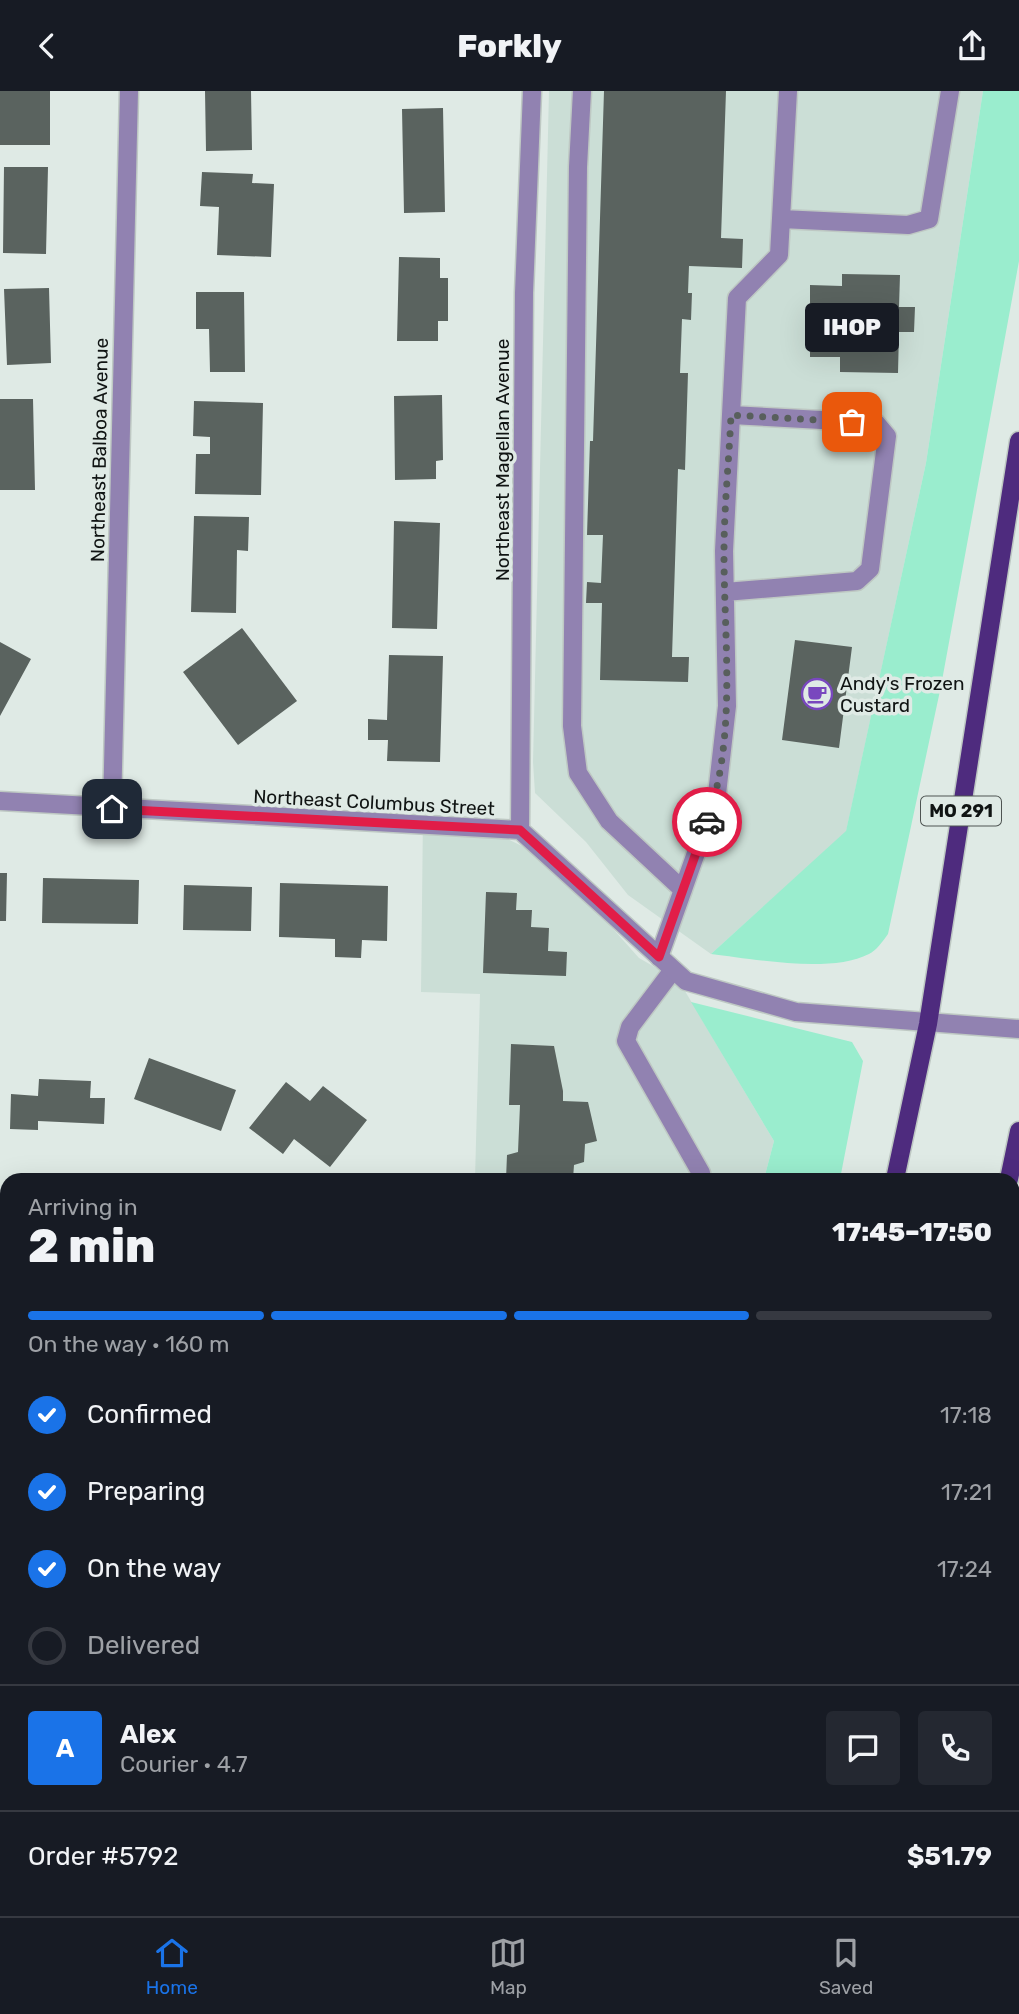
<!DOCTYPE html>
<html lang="en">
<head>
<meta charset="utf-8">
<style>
	body { margin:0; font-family:Rubik,sans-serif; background:#242831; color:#f1f3f6; height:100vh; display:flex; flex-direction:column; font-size:26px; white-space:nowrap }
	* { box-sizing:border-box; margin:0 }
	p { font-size:23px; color:#9ea1a6 }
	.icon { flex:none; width:38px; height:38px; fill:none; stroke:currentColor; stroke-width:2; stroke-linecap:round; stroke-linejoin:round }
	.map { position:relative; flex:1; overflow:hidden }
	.details { position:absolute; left:0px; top:1082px; width:1020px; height:744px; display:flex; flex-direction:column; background:#171b24; border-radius:21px 21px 0 0; box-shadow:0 7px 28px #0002 }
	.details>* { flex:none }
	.pin { position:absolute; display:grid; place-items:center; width:60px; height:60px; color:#fff; margin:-30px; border-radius:14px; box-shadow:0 4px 10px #0006 }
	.courier { position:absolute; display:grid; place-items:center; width:70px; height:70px; margin:-35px; border:5px solid #e11d48; border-radius:50%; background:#fff; color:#222; box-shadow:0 2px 9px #0007 }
	.bubble { position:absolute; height:49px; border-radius:7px; background:#171b24; box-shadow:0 7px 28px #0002; font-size:23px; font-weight:800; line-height:49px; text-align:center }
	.summary em { font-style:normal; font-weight:800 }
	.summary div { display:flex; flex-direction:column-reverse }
	.summary { display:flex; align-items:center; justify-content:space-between; height:119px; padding:0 28px }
	h1 { font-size:46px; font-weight:800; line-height:52px }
	.bar { display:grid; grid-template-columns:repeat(4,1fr); gap:10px 7px; align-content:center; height:84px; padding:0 28px }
	.bar i { height:9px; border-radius:5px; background:#363941 }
	.bar .current { background:#1a73e8 }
	.bar p { grid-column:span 4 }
	.line { display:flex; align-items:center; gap:18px; padding:0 28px; border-top:2px solid #363941 }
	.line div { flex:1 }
	.round { display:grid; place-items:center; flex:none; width:74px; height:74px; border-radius:7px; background:#242831 }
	ol { padding:0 28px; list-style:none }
	li { display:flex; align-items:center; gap:21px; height:77px }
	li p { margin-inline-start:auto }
	li .icon { padding:7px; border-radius:50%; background:#1a73e8; color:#fff; stroke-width:4 }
	li:last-child { color:#9ea1a6 }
	li i { width:38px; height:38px; border:4px solid #363941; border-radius:50% }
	header { display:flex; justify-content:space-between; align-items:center; height:91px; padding:0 28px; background:#171b24; font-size:32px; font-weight:800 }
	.tab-bar { display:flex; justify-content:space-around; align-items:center; height:98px; border-top:2px solid #363941; background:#171b24; font-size:19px; color:#9ea1a6 }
	.tab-bar a { display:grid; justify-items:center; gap:4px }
	.tab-bar .current { color:#1a73e8 }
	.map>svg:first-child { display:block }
	.built { fill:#cbded6 }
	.green { fill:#9aedce }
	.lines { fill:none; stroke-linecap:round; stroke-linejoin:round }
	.stream { stroke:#7a6c99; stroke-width:9 }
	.building { fill:#5a635f }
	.lane-casing { stroke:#bec8c3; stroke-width:21 }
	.street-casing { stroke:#bec8c3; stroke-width:21 }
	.primary-casing { stroke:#bec8c3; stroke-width:21 }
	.lane { stroke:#9182b1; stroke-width:18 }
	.street { stroke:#9182b1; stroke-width:18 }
	.primary { stroke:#4e2b7e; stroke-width:18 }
	.done { stroke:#585f5c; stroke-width:7; stroke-dasharray:0 12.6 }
	.route { stroke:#e11d48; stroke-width:9 }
	.labels { text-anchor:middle; stroke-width:7; stroke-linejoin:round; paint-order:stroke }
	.shield { fill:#dfeae5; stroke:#4e5452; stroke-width:2 }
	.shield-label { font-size:18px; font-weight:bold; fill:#101413 }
	.street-label { font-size:19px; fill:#101413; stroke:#dfeae5 }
	.poi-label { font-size:19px; fill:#101413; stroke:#dfeae5; text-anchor:start }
</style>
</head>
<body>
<header><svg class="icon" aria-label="back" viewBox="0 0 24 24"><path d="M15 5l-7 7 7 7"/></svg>Forkly<svg class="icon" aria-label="share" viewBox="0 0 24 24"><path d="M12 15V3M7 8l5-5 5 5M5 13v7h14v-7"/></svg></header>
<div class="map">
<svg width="1019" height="1825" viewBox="0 0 1019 1825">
	<rect width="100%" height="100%" fill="#dfeae5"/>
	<path class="built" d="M 549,0 L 983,0 L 926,372 L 846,741 L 711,863 L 628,804 L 586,751 L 535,702 L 533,671 Z
		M 423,723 L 478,734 L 522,755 L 565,784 L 639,867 L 679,890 L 774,1050 L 764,1088 L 475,1088 L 480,903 L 421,901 Z"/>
	<path class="green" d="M 983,0 L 1019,0 L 1019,170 L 941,595 L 888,843 C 883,850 876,860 869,863 C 830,883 754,868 711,863 L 846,740 L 926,372 Z
		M 691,911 L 852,951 L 863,970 L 840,1088 L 764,1088 L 774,1050 Z
		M 144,1818 L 688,1818 L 687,1825 L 146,1825 Z"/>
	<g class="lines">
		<path class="stream" d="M 386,1818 L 394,1825"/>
	</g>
	<path class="building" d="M 0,0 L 50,0 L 50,54 L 0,54 Z
		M 205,0 L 251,0 L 252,59 L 206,60 Z
		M 604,0 L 726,0 L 721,147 L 743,148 L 742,177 L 689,175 L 688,202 L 692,202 L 691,229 L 682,228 L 680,282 L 688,282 L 685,379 L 678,378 L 672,566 L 689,566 L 688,591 L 600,589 L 602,512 L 586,512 L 587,491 L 601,492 L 603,444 L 587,444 L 590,350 L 593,350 Z
		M 443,17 L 445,121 L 404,122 L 402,18 Z
		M 4,76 L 48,76 L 46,163 L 3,162 Z
		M 202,81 L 253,83 L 252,92 L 274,93 L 271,166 L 217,164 L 219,116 L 200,115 Z
		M 399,166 L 440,167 L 440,187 L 448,187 L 448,230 L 438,230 L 438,250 L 397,250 Z
		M 842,183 L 900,184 L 899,216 L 915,216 L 914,241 L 899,241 L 898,282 L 840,281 L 840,266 L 810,266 L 810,194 L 842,195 Z
		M 49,197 L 51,272 L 7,274 L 4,198 Z
		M 196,201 L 244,201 L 245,281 L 210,281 L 209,238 L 196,238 Z
		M 442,304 L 443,369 L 436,370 L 436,388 L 395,389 L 394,305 Z
		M 0,308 L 33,308 L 35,399 L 0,399 Z
		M 194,310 L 263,312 L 261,404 L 195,403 L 196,363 L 210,363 L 210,346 L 193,345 Z
		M 194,425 L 249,426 L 248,460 L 237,459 L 236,522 L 191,521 Z
		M 394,430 L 440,432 L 437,538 L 392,537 Z
		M 242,537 L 297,610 L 238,654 L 183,581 Z
		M 795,549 L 852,556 L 839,657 L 782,649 Z
		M 0,551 L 31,568 L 0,625 Z
		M 389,564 L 443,565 L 440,671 L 387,670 L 388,649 L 368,649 L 368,628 L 387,629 Z
		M 0,782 L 7,782 L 6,830 L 0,830 Z
		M 43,787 L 139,789 L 138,833 L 42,832 Z
		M 280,792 L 388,795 L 387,850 L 362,849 L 361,867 L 335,866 L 335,848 L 279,846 Z
		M 184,794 L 252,796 L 251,840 L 183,839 Z
		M 486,801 L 517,802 L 516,819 L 532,819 L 531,836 L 549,837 L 548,860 L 567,861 L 566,885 L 483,882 Z
		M 511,953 L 554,955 L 563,1000 L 563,1010 L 588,1011 L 597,1050 L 585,1053 L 584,1071 L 574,1074 L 573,1088 L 506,1088 L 507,1064 L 518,1061 L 520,1014 L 509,1014 Z
		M 149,967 L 236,999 L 221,1040 L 134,1008 Z
		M 39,988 L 91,990 L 90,1007 L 105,1007 L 104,1033 L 38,1030 L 38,1039 L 10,1038 L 11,1003 L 38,1005 Z
		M 286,991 L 310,1010 L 323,995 L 367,1029 L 330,1076 L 294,1048 L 283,1063 L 249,1037 Z
		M 0,1187 L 7,1187 L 7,1228 L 0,1228 Z"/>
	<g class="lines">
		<g class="lane-casing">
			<path id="lane" d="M 582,0 L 578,76 L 572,635 L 578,682 L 609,730 L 683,799
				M 781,128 L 908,134 L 929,128 L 950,0
				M 725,501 L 857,490 L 870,478 L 887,345 L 876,332 L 731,324
				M 659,866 L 717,703 L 727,615 L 724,460 L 737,207 L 779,164 L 788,0
				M 673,879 L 630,936 L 626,950 L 701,1082 L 702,1088"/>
		</g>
		<g class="street-casing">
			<path id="street" d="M 0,710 L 520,739 L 686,890 L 796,921 L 1019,938
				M 112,718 L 129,0
				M 520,739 L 524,202 L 532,0
				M 0,1113 L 7,1113"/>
		</g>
		<g class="primary-casing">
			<path id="primary" d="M 895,1088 L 928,933 L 1019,350
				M 1009,1088 L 1019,1040
				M 739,1825 L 740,1818
				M 857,1825 L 859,1818"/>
		</g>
		<use href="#lane" class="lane"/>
		<use href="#street" class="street"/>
		<use href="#primary" class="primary"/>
	</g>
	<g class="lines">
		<path class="done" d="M 707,731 C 737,645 724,552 724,462 C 724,416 729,370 731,324 L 852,331"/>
		<path class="route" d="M 112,718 L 520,739 L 659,866 L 707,731"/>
	</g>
	<defs>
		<g id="cafe-ring" transform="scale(1.575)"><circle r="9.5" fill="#dfeae5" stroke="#7947be" stroke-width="1.5"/><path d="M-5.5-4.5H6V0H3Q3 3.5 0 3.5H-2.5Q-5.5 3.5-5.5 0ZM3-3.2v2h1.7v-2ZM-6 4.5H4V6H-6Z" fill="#7947be"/></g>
	</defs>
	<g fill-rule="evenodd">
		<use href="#cafe-ring" x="817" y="603"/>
	</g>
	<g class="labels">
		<rect class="shield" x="921" y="705.5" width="80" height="29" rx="5"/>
		<g class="shield-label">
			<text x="961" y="726">MO 291</text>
		</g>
		<g class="street-label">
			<text transform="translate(99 359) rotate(-89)" y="7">Northeast Balboa Avenue</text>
			<text transform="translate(502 369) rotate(-90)" y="7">Northeast Magellan Avenue</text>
			<text transform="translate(374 711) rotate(3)" y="7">Northeast Columbus Street</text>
		</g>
		<g class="poi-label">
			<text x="840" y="599">Andy's Frozen<tspan x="840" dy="22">Custard</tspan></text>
		</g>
	</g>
</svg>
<div class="pin" style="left:852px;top:331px;background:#ea580c"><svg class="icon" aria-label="bag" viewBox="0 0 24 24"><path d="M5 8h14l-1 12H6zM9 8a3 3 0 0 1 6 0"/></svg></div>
<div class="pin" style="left:112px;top:718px;background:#1f2937"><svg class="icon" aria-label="home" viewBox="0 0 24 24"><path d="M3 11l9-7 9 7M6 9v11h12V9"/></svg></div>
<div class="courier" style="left:707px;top:731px"><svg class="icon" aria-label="car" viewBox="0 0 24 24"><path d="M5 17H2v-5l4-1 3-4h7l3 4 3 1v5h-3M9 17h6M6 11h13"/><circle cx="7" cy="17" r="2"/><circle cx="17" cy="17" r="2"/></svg></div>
<div class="bubble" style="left:805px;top:212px;width:94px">IHOP</div>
<section class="details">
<div class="summary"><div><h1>2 min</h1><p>Arriving in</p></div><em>17:45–17:50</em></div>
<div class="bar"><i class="current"></i><i class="current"></i><i class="current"></i><i></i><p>On the way · 160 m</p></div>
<ol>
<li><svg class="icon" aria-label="check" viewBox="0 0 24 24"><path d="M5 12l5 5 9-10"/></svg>Confirmed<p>17:18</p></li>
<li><svg class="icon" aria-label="check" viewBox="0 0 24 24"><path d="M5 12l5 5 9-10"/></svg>Preparing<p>17:21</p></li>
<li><svg class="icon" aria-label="check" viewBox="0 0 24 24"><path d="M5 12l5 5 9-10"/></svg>On the way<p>17:24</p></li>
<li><i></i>Delivered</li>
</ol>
<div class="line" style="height:126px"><b class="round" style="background:#1a73e8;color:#fff">A</b><div><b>Alex</b><p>Courier · 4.7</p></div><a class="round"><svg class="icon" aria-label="chat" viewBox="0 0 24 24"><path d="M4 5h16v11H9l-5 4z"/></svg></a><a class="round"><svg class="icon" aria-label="phone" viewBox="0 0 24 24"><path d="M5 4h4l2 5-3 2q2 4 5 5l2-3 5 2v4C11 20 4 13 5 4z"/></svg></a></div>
<div class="line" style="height:91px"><div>Order #5792</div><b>$51.79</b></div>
</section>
</div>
<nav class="tab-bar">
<a class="current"><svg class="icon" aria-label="home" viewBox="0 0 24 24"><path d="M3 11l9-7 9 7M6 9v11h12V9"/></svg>Home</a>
<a><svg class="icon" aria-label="map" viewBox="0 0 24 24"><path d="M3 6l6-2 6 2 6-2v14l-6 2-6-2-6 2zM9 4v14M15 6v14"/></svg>Map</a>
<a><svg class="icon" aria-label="saved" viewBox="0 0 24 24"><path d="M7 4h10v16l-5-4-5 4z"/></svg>Saved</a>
</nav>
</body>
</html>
